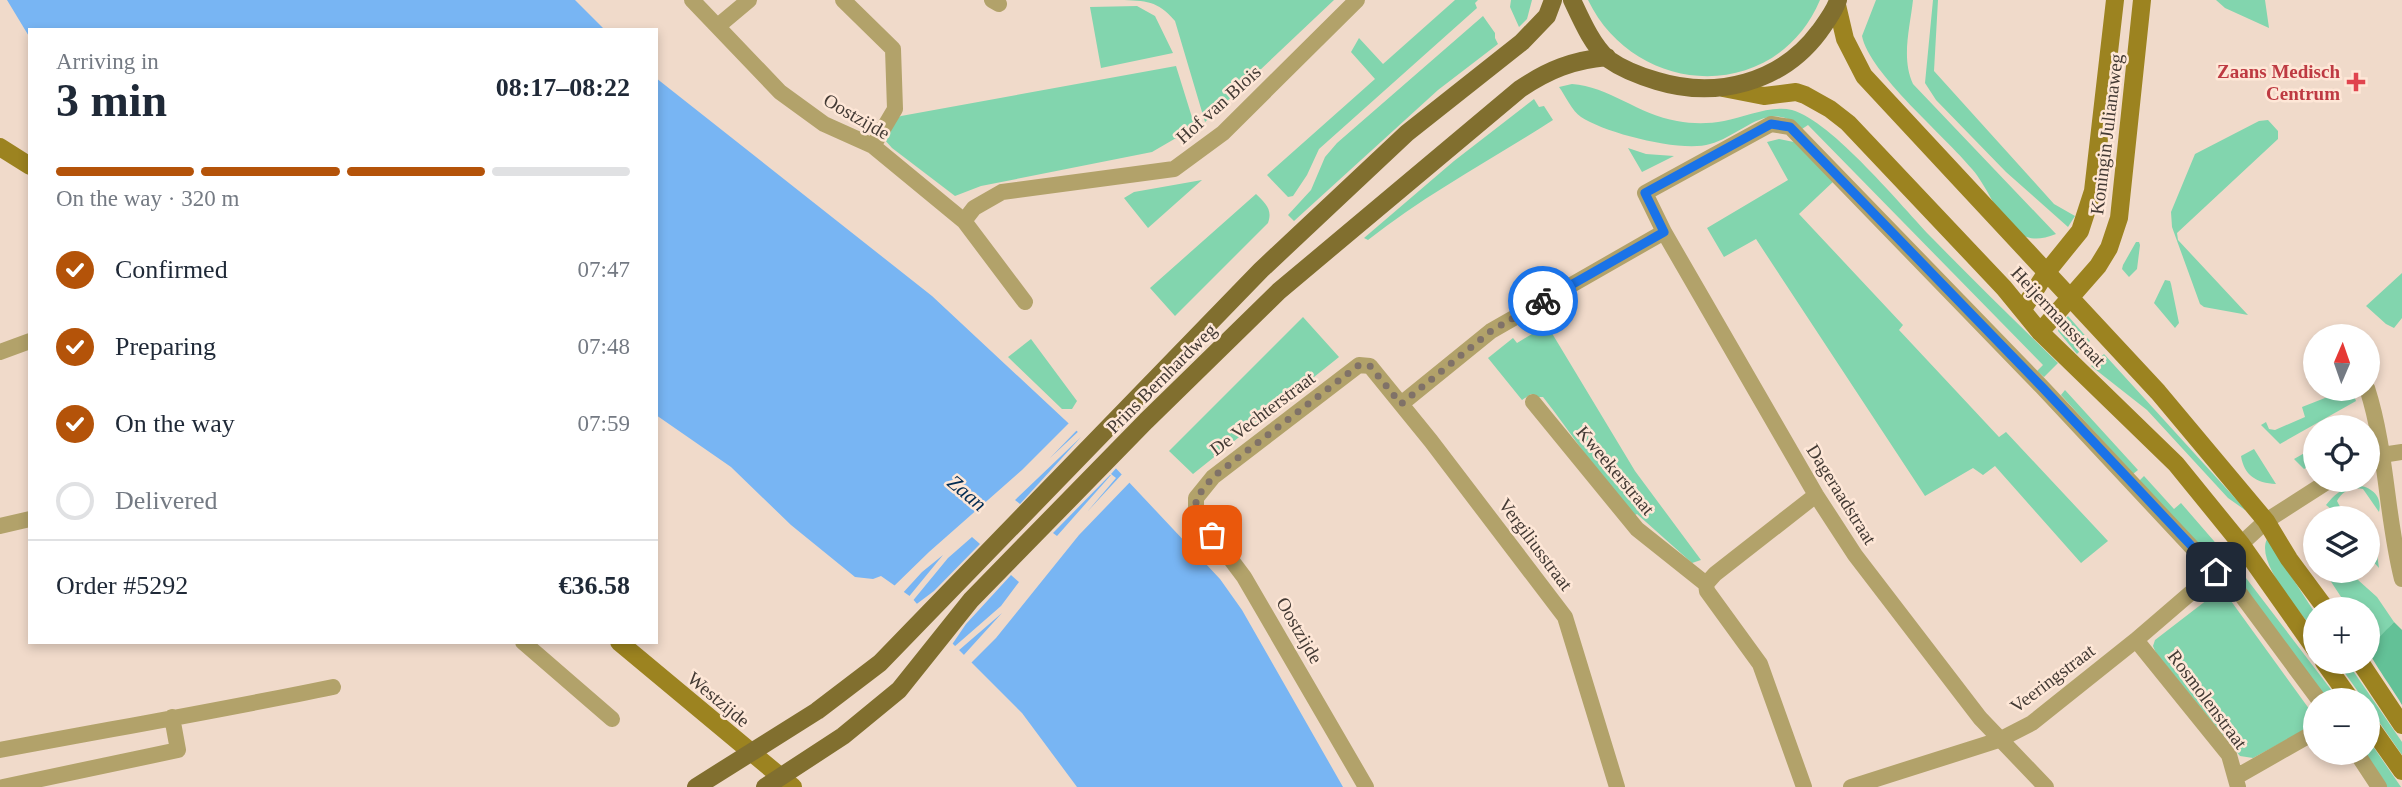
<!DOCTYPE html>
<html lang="en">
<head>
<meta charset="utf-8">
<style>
	body { margin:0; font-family:"Times New Roman",serif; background:#f6f6f7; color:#1f2937; height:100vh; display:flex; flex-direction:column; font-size:26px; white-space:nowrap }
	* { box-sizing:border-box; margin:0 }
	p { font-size:23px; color:#747a83 }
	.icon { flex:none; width:38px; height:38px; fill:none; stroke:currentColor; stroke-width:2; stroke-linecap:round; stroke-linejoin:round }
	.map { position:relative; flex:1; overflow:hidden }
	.panel { position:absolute; left:28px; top:28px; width:630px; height:616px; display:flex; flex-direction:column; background:#fff; border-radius:0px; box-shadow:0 4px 10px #0003 }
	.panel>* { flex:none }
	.needle { width:46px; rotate:2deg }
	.buttons { position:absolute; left:2303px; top:324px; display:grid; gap:14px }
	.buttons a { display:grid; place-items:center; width:77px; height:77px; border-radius:50%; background:#fff; box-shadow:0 4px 10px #0003; font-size:35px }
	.pin { position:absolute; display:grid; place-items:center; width:60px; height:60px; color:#fff; margin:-30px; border-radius:14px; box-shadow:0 4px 10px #0006 }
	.courier { position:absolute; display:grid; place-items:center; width:70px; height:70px; margin:-35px; border:5px solid #1a73e8; border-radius:50%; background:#fff; color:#222; box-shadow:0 2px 9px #0007 }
	.overview em { font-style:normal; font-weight:700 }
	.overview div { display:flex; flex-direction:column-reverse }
	.overview { display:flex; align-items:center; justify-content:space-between; height:119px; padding:0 28px }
	h1 { font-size:46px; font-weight:700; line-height:52px }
	.bar { display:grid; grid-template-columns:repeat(4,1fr); gap:10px 7px; align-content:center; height:84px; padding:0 28px }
	.bar i { height:9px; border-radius:5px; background:#e0e1e3 }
	.bar .selected { background:#b45309 }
	.bar p { grid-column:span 4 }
	.line { display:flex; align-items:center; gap:18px; padding:0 28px; border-top:2px solid #e0e1e3 }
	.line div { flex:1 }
	ol { padding:0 28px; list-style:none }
	li { display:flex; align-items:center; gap:21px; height:77px }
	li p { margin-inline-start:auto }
	li .icon { padding:7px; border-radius:50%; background:#b45309; color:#fff; stroke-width:4 }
	li:last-child { color:#747a83 }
	li i { width:38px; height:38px; border:4px solid #e0e1e3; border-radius:50% }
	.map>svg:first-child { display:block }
	.green { fill:#82d5ae }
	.forest { fill:#63c197 }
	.water { fill:#78b5f3 }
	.pier { fill:#f0daca; fill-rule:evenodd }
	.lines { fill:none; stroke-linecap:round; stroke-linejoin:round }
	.street { stroke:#b2a26a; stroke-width:16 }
	.secondary { stroke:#9c8320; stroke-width:18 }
	.primary { stroke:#816f2f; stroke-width:18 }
	.done { stroke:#807268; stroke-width:7; stroke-dasharray:0 12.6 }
	.route { stroke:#1a73e8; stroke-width:9 }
	.health-dot { fill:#e0444e; stroke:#fee7d7; stroke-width:2.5 }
	.labels { text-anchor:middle; stroke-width:5; stroke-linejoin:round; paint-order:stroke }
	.health-label { font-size:19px; font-weight:bold; fill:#be3a42; stroke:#fee7d7; text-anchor:end }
	.street-label { font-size:19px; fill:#433a34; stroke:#fee7d7 }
	.water-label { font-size:21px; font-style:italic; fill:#002b52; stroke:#fee7d7 }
</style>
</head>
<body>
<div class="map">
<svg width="2402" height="787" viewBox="0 0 2402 787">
	<rect width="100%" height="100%" fill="#f0daca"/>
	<path class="green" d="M 1120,0 L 1334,0 L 1205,122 L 1175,21 C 1157,0 1146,1 1120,0 Z
		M 1455,0 L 1478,0 L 1475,3 L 1477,8 L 1319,149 L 1307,175 L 1293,196 L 1288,197 L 1267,175 L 1375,79 L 1351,52 L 1359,38 L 1383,64 Z
		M 1511,0 L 1532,0 L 1527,19 L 1519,27 L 1510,7 Z
		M 1588,0 L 1820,0 C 1776,104 1636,99 1588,0 Z
		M 1876,0 L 1913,0 C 1910,28 1901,58 1913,84 L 2056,234 C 2037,241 2027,241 2012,227 C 1995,212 1987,186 1972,169 C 1946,137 1869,73 1862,36 Z
		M 1933,0 L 1938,0 L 1934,71 L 2054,204 L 2075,216 L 2068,227 L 2006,172 L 1936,100 L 1925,83 Z
		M 2216,0 L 2265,0 L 2269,28 L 2225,8 Z
		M 1137,6 L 1155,16 L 1173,53 L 1101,68 L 1090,7 Z
		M 1483,16 L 1495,33 L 1495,38 L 1498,44 L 1438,90 L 1294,221 L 1288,215 L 1311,190 L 1325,157 L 1337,143 Z
		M 1176,66 L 1195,127 L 1152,152 L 981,186 L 955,196 L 892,148 L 884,139 L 891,121 L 901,116 Z
		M 1572,84 C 1608,86 1639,115 1677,121 C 1693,124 1708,124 1724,121 C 1745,117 1771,105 1792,110 C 1832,121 1902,207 1933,239 C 1974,281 2016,322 2058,363 L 2044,377 L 2037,371 L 2043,365 L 1808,125 L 1802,129 C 1769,97 1743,135 1710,144 C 1682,153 1605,133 1581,117 C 1572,111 1565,95 1559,87 Z
		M 1534,99 L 1539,107 L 1544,106 L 1553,120 C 1491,160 1426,194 1368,240 L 1364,238 L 1454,161 Z
		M 2268,120 L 2278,131 L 2278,139 L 2177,233 L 2178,240 L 2248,315 L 2204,307 L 2200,304 L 2172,227 L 2171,212 L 2195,154 L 2259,121 Z
		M 1779,139 L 1794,142 L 1835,180 L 1799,214 L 1903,325 L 1899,330 L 1999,437 L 2006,432 L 2108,541 L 2081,563 L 1995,466 L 1983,475 L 1973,468 L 1925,496 L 1756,239 L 1724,257 L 1707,228 L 1788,180 L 1767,142 Z
		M 1628,148 L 1646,154 L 1674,156 L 1642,172 Z
		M 1202,180 L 1148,228 L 1124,198 L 1134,192 Z
		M 1256,194 C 1265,203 1273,209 1268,223 L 1175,316 L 1150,288 Z
		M 2136,242 L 2139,242 L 2140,245 L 2137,269 L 2129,277 L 2122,269 L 2123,265 Z
		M 2402,273 L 2402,318 L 2394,328 L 2386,324 L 2366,306 Z
		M 2165,280 L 2170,281 L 2171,284 L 2179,323 L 2175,328 L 2154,303 Z
		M 2068,316 L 2090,341 L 2077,354 L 2058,331 L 2059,325 Z
		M 1303,317 L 1339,357 L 1193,474 L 1169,451 Z
		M 1547,325 L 1635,471 L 1701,560 L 1692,563 L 1637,514 L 1633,516 C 1600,479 1574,436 1543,397 L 1534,397 L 1531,394 L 1522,400 L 1488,358 L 1513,338 L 1517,343 Z
		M 1031,339 L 1077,401 L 1072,409 L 1062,409 L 1008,357 Z
		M 2104,354 L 2245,509 L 2245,510 L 2228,498 L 2147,410 L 2091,366 Z
		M 2348,389 L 2353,393 L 2356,401 L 2280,444 L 2261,425 L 2266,422 L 2269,429 L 2275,430 L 2305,417 L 2302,407 Z
		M 2065,390 L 2138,470 L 2133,474 L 2061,395 Z
		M 2315,447 L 2315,463 L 2304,469 L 2294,459 Z
		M 2254,449 L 2276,484 C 2256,483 2244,475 2241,456 Z
		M 2144,476 L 2174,509 L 2181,503 L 2246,578 L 2339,700 L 2327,700 L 2240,582 L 2210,558 L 2139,481 Z
		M 2355,485 C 2370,486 2383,495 2379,512 L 2363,489 C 2352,486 2342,491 2337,501 L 2346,518 L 2326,518 L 2331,509 L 2326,505 C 2334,495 2342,488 2355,485 Z
		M 2373,526 L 2379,568 L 2368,556 L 2368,530 Z
		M 2267,539 L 2315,613 L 2315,632 C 2301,612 2255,563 2267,539 Z
		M 2324,571 L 2348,571 L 2377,597 L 2394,622 L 2373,646 L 2369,654 L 2368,609 L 2349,609 Z
		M 2216,593 L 2223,594 L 2231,601 L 2315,717 L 2312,726 L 2253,758 L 2240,756 L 2156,653 L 2153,646 L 2155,640 Z
		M 2337,662 L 2347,662 L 2402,742 L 2402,755 L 2368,706 L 2368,700 L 2364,700 Z
		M 2368,739 L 2401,787 L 2387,787 L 2364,753 L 2368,752 Z"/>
	<path class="forest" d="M 2394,622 L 2402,630 L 2402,705 C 2398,697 2369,656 2370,653 C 2372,642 2387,630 2394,622 Z"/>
	<path class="water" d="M 7,0 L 575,0 L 605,30 L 30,30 L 30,38 Z
		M 656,78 L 932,296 L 1110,462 L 1220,579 L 1242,610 L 1343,787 L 1077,787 L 1022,713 L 944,635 L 911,597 L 881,576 L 873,579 L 855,577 L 791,525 L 731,467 L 656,415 Z"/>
	<path class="pier" d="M 1071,421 L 1079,428 L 1050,458 L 1081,429 L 1118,466 L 1111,474 L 1116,478 L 1087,512 L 1124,472 L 1132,480 L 1079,535 L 996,638 L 970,664 L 962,657 L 1002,613 L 958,651 L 954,647 L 1001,606 L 1019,582 L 1011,575 L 966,624 L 951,646 L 914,606 L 934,591 L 980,544 L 972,537 L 948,558 L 911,603 L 907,599 L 943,555 L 922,572 L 901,595 L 892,588 L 929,552 L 1022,470 ZM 1081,437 L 1020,504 L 1015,500 ZM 1111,475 L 1057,536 L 1053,533 L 1110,475 Z"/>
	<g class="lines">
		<path class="street" d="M 692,0 L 780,92 L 824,124 L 873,146 L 964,221 L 1025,302
			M 843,0 L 893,49 L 895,109 L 873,146
			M 992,0 L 999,4
			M 718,26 L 749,0
			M 964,221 L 974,208 L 1002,192 L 1174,169 L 1223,133 L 1357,0
			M 0,352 L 30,341
			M 2367,388 C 2387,450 2386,516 2402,579
			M 1533,402 L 1637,529 L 1706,584
			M 1401,404 L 1491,331 L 1664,232
			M 2368,461 L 2382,455 L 2402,452
			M 0,526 L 30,519
			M 2241,544 L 2266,521 L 2330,480
			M 2136,640 L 2229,755 L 2238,787
			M 523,642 L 612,719
			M 0,750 C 111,729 222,710 333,687
			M 2356,752 L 2379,787
			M 2236,777 L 2315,732
			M 3,787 L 178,750 L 172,717
			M 1366,787 L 1244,577 L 1196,513 L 1196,498 L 1213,477 L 1359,365 L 1370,366 L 1431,441 L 1565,617 L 1617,787
			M 1804,787 L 1760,664 L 1707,591 L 1706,584 L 1715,574 L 1816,495
			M 1851,787 L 1999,740 L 2032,723 L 2136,640 L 2215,572
			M 2046,787 L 1980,718 L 1855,555 L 1816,495 L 1664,232 L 1645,193 L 1771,124 L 1790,127 L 2042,387 L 2215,572 L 2236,588 L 2319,700"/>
		<path class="secondary" d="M 1837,5 L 1845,39 L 1864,76 L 2158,392 L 2266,521 L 2289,559 L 2326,609
			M 1723,88 L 1764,96 L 1796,92 L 1805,95 L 1830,109 L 1848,123 L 2004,288 L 2040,332 L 2176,464 L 2241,544 L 2315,649
			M 0,147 L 30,166
			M 2023,309 L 2046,273 L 2080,231 L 2093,191 L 2115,0
			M 2040,332 L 2098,266 L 2109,248 L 2119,218 L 2142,0
			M 619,642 L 793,787
			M 2324,662 L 2351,700
			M 2360,662 L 2402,725
			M 2368,723 L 2402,771"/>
		<path class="primary" d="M 1572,0 C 1581,19 1592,45 1608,59 C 1622,69 1640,76 1657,81 C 1716,99 1781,83 1819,32 C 1826,22 1835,11 1838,0
			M 696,787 L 817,711 L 880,663 L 1261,270 L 1407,133 L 1522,42 L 1547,16 L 1553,0
			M 765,787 L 843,736 L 899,690 L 971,600 L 1146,421 L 1279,291 L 1520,89 C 1548,70 1573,60 1607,57"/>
	</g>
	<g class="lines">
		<path class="done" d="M 1212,535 L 1196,513 L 1196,498 L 1213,477 L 1359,365 L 1370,366 L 1401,404 L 1491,331 L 1543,301"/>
		<path class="route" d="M 1543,301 L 1664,232 L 1645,193 L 1771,124 L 1790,127 L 2042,387 L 2216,572"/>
	</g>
	<path class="health-dot" d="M2352.5 71.5h7v7h7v7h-7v7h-7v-7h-7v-7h7z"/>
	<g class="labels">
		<g class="health-label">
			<text x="2340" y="78">Zaans Medisch<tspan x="2340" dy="22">Centrum</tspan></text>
		</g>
		<g class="street-label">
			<text transform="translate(1218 104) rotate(-42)" y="7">Hof van Blois</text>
			<text transform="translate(857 116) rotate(30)" y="7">Oostzijde</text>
			<text transform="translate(2106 134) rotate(-83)" y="7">Koningin Julianaweg</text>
			<text transform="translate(2059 316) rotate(47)" y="7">Heijermansstraat</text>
			<text transform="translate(1161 378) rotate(-45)" y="7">Prins Bernhardweg</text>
			<text transform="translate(1262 413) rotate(-37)" y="7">De Vechterstraat</text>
			<text transform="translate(1616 470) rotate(50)" y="7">Kweekerstraat</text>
			<text transform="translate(1842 494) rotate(58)" y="7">Dageraadstraat</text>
			<text transform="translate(1536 544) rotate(53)" y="7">Vergiliusstraat</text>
			<text transform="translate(1300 630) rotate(60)" y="7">Oostzijde</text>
			<text transform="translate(2052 678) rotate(-37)" y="7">Veeringstraat</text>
			<text transform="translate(719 699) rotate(40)" y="7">Westzijde</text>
			<text transform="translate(2208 699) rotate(53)" y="7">Rosmolenstraat</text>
		</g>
		<g class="water-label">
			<text transform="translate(967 493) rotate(40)" y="7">Zaan</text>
		</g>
	</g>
</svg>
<div class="buttons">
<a><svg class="needle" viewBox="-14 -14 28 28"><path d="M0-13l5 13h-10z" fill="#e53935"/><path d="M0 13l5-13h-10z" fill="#747a83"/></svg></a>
<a><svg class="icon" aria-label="locate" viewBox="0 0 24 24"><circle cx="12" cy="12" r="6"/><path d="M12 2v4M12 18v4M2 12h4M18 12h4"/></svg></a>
<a><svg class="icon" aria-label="layers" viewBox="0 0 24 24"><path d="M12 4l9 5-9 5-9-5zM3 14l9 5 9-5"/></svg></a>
<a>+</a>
<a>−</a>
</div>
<div class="pin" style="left:1212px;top:535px;background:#ea580c"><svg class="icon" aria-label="bag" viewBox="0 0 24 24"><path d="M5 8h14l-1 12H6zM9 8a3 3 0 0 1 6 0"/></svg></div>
<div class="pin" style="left:2216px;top:572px;background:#1f2937"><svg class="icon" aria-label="home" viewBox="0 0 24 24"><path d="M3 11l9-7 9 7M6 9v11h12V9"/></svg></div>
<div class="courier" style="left:1543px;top:301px"><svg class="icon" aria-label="bike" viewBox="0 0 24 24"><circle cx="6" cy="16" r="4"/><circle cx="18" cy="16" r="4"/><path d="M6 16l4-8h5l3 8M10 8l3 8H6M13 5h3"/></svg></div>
<section class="panel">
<div class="overview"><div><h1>3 min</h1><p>Arriving in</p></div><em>08:17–08:22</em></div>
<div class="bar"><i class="selected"></i><i class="selected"></i><i class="selected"></i><i></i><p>On the way · 320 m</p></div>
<ol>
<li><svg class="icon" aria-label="check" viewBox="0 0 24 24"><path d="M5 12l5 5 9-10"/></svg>Confirmed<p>07:47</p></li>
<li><svg class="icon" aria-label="check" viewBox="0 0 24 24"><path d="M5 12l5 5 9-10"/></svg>Preparing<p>07:48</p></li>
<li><svg class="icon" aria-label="check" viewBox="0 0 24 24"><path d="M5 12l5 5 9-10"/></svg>On the way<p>07:59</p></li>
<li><i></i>Delivered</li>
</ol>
<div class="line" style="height:91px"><div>Order #5292</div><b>€36.58</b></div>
</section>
</div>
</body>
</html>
